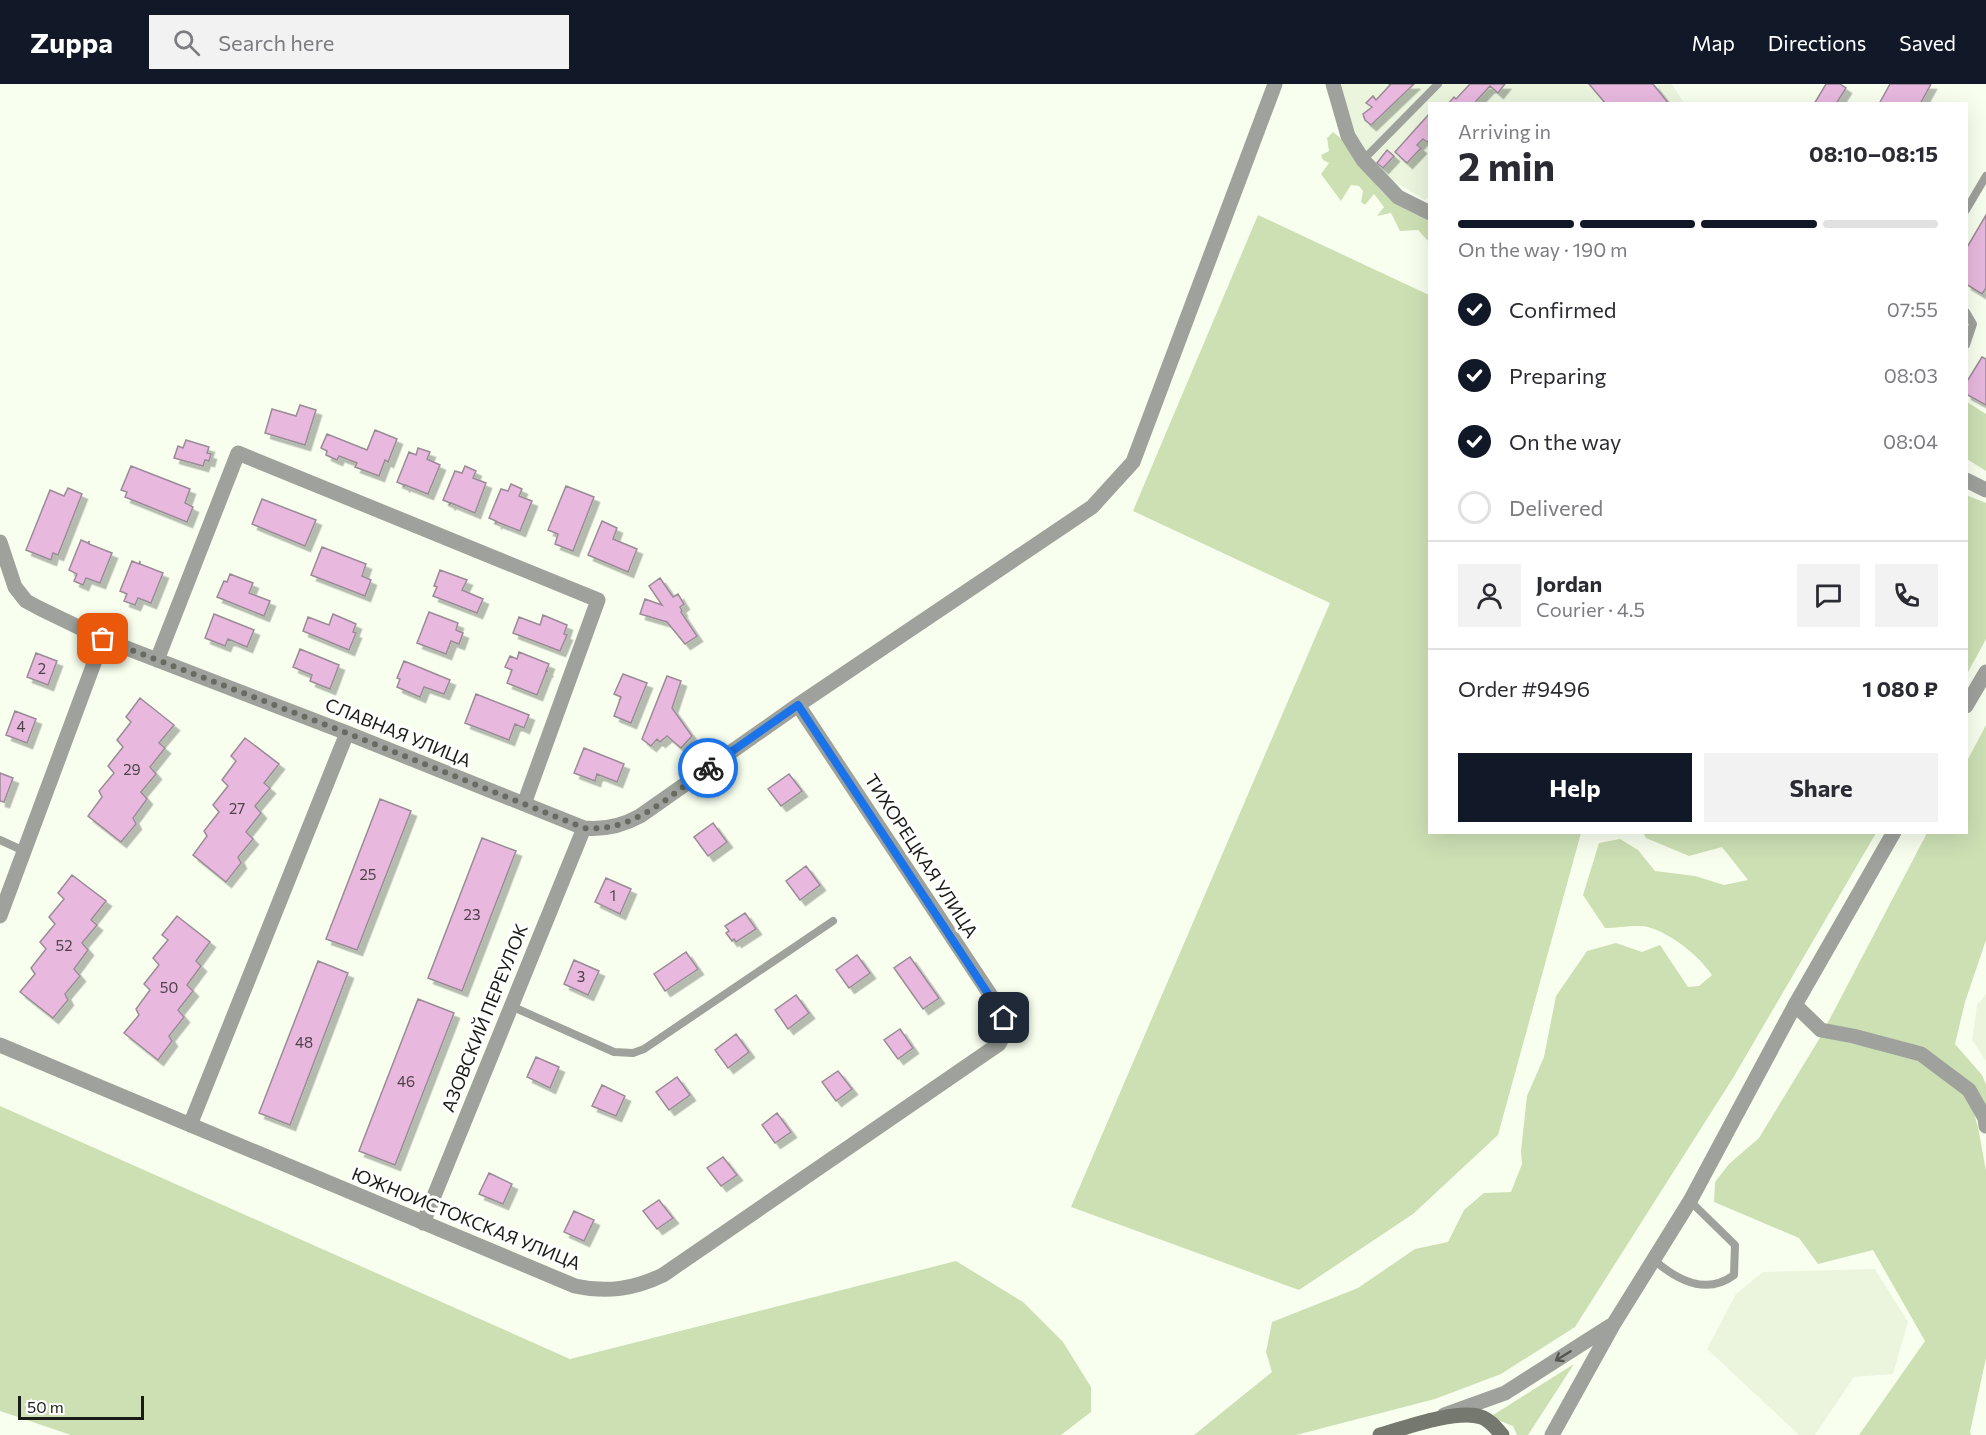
<!DOCTYPE html>
<html lang="en">
<head>
<meta charset="utf-8">
<style>
	body { margin:0; font-family:Commissioner,sans-serif; background:#f2f2f3; color:#2b2b33; height:100vh; display:flex; flex-direction:column; font-size:22px; white-space:nowrap }
	* { box-sizing:border-box; margin:0 }
	p { font-size:20px; color:#7c7c81 }
	.icon { flex:none; width:33px; height:33px; fill:none; stroke:currentColor; stroke-width:2; stroke-linecap:round; stroke-linejoin:round }
	.map { position:relative; flex:1; overflow:hidden }
	.panel { position:absolute; left:1428px; top:18px; width:540px; height:732px; display:flex; flex-direction:column; background:#fff; border-radius:0px; box-shadow:0 6px 24px #0002 }
	.panel>* { flex:none }
	.scale { position:absolute; left:18px; bottom:15px; width:126px; box-sizing:border-box; padding-left:6px; border:3px solid #191b16; border-top:0; font-size:16px; line-height:21px; white-space:nowrap; color:#191b16; -webkit-text-stroke:4px #fff; paint-order:stroke }
	.pin { position:absolute; display:grid; place-items:center; width:51px; height:51px; color:#fff; margin:-26px; border-radius:12px; box-shadow:0 3px 9px #0006 }
	.courier { position:absolute; display:grid; place-items:center; width:60px; height:60px; margin:-30px; border:4px solid #1a73e8; border-radius:50%; background:#fff; color:#222; box-shadow:0 2px 8px #0007 }
	.headline em { font-style:normal; font-weight:700 }
	.headline div { display:flex; flex-direction:column-reverse }
	.headline { display:flex; align-items:center; justify-content:space-between; height:102px; padding:0 30px }
	h1 { font-size:39px; font-weight:700; line-height:45px }
	.bar { display:grid; grid-template-columns:repeat(4,1fr); gap:9px 6px; align-content:center; height:72px; padding:0 30px }
	.bar i { height:8px; border-radius:4px; background:#e1e1e2 }
	.bar .on { background:#111827 }
	.bar p { grid-column:span 4 }
	.line { display:flex; align-items:center; gap:15px; padding:0 30px; border-top:2px solid #e1e1e2 }
	.line div { flex:1 }
	.round { display:grid; place-items:center; flex:none; width:63px; height:63px; border-radius:0px; background:#f2f2f3 }
	ol { padding:0 30px; list-style:none }
	li { display:flex; align-items:center; gap:18px; height:66px }
	li p { margin-inline-start:auto }
	li .icon { padding:6px; border-radius:50%; background:#111827; color:#fff; stroke-width:4 }
	li:last-child { color:#7c7c81 }
	li i { width:33px; height:33px; border:3px solid #e1e1e2; border-radius:50% }
	.primary-button { display:flex; gap:12px; margin-top:auto; padding:12px 30px }
	.primary-button a { flex:1; height:69px; border-radius:0px; background:#111827; color:#fff; font-size:24px; font-weight:700; line-height:69px; text-align:center }
	.primary-button a+a { background:#f2f2f3; color:#2b2b33 }
	header { display:flex; align-items:center; gap:36px; box-sizing:border-box; height:84px; padding:0 30px; background:#111827; color:#fff }
	header strong { font-size:28px }
	nav { display:flex; gap:33px; margin-inline-start:auto; font-size:21px }
	.search { width:420px; height:54px; background:#f2f2f3; display:flex; align-items:center; gap:15px; box-sizing:border-box; padding:0 21px; border-radius:0px; color:#7c7c81; font-size:22px }
	.map>svg:first-child { display:block }
	.built { fill:#ebf5de }
	.green { fill:#cde0b4 }
	.building { fill:#e8b8de; stroke:#9a8c97; stroke-width:1.5; filter:url(#shadow) }
	.lines { fill:none; stroke-linecap:round; stroke-linejoin:round }
	.service { stroke:#9fa29c; stroke-width:8 }
	.minor { stroke:#9fa29c; stroke-width:15 }
	.tertiary { stroke:#9fa29c; stroke-width:15 }
	.secondary { stroke:#74786e; stroke-width:15 }
	.oneway { stroke:#555852 }
	.done { stroke:#676b62; stroke-width:6; stroke-dasharray:0 10.8 }
	.route { stroke:#1a73e8; stroke-width:8 }
	.labels { text-anchor:middle; stroke-width:6; stroke-linejoin:round; paint-order:stroke }
	.number-label { font-size:15px; fill:#4d4248 }
	.street-label { font-size:18px; fill:#191b16; stroke:#fff }
</style>
</head>
<body>
<header>
<strong>Zuppa</strong>
<div class="search"><svg class="icon" aria-label="search" viewBox="0 0 24 24"><circle cx="10" cy="10" r="6"/><path d="M15 15l6 6"/></svg>Search here</div>
<nav><a>Map</a><a>Directions</a><a>Saved</a></nav>
</header>
<div class="map">
<svg width="1986" height="1351" viewBox="0 0 1986 1351">
	<defs>
		<filter id="shadow"><feDropShadow dx="5.5" dy="5.5" stdDeviation="0" flood-color="#0004"/></filter>
	</defs>
	<rect width="100%" height="100%" fill="#f8ffef"/>
	<path class="built" d="M 1342,0 L 1672,0 L 1684,19 L 1430,20 L 1429,113 L 1425,116 L 1377,87 L 1343,32 Z
		M 1986,910 L 1986,977 L 1972,956 L 1977,921 Z
		M 1875,1185 L 1908,1238 L 1893,1290 L 1854,1293 L 1815,1351 L 1799,1351 L 1707,1265 L 1736,1210 L 1763,1188 Z"/>
	<path class="green" d="M 1333,48 C 1355,64 1372,103 1395,119 C 1406,126 1418,131 1429,137 L 1429,158 L 1418,146 L 1400,147 L 1391,129 L 1377,132 L 1384,123 L 1374,110 L 1365,121 L 1361,118 L 1363,107 L 1359,102 L 1351,101 L 1341,117 L 1321,90 L 1329,79 L 1323,76 L 1321,71 L 1329,67 L 1327,54 Z
		M 1258,131 L 1429,211 L 1430,748 L 1581,749 L 1498,1051 L 1413,1130 L 1299,1206 L 1071,1123 L 1330,519 L 1133,427 Z
		M 1967,318 L 1986,330 L 1986,387 L 1967,375 Z
		M 1966,411 L 1986,419 L 1986,555 L 1967,590 Z
		M 1986,641 L 1986,856 L 1965,918 L 1955,960 L 1982,991 L 1986,1001 L 1986,1027 L 1925,969 L 1825,944 L 1927,749 L 1966,748 L 1967,677 Z
		M 1643,749 L 1876,749 L 1733,994 L 1575,1243 L 1501,1290 L 1435,1315 L 1296,1351 L 1194,1351 L 1272,1288 L 1266,1268 L 1272,1238 L 1358,1204 L 1415,1165 L 1448,1158 L 1464,1126 L 1484,1109 L 1511,1108 L 1522,1080 L 1521,1067 L 1527,1012 L 1544,973 L 1556,912 L 1587,867 L 1616,859 L 1642,868 L 1660,861 L 1688,903 L 1699,902 L 1712,891 C 1698,871 1672,850 1648,843 C 1636,840 1618,844 1605,844 L 1583,811 L 1599,759 L 1620,755 L 1638,766 L 1655,787 L 1695,792 L 1724,801 L 1748,796 L 1722,763 L 1689,772 L 1646,754 Z
		M 1821,952 L 1921,976 L 1969,1012 L 1978,1043 L 1986,1087 L 1986,1274 L 1970,1348 L 1971,1351 L 1859,1351 L 1925,1257 L 1873,1166 L 1818,1180 L 1799,1154 L 1714,1118 L 1715,1098 L 1729,1080 L 1759,1054 Z
		M 0,1022 L 570,1275 L 956,1177 L 1023,1218 L 1063,1258 L 1091,1303 L 1091,1328 L 1061,1351 L 71,1351 L 0,1327 Z
		M 1574,1280 L 1528,1351 L 1517,1351 L 1513,1342 L 1490,1333 Z"/>
	<path class="building" d="M 1389,0 L 1414,0 L 1371,41 L 1365,36 L 1363,30 L 1372,23 L 1366,19 L 1373,12 L 1376,16 L 1390,1 Z
		M 1470,0 L 1505,0 L 1498,9 L 1490,2 L 1476,17 L 1476,20 L 1448,20 L 1454,13 L 1456,15 Z
		M 1589,0 L 1653,0 L 1669,20 L 1606,20 Z
		M 1826,0 L 1840,0 L 1846,4 L 1836,20 L 1814,20 Z
		M 1890,0 L 1931,0 L 1920,20 L 1879,20 Z
		M 1430,29 L 1430,55 L 1427,58 L 1423,55 L 1417,61 L 1421,64 L 1407,79 L 1395,68 Z
		M 1387,66 L 1394,72 L 1383,84 L 1377,79 Z
		M 1986,131 L 1986,204 L 1982,210 L 1966,200 L 1966,165 Z
		M 1982,273 L 1986,275 L 1986,321 L 1966,310 L 1966,299 Z
		M 300,321 L 316,326 L 305,361 L 265,349 L 272,325 L 296,332 Z
		M 375,346 L 397,355 L 388,378 L 385,376 L 379,392 L 355,383 L 357,379 L 339,372 L 337,376 L 326,371 L 327,367 L 321,364 L 327,350 L 367,366 Z
		M 186,356 L 209,363 L 207,369 L 211,370 L 209,377 L 205,376 L 203,382 L 174,374 L 178,362 L 183,364 Z
		M 418,364 L 430,368 L 427,375 L 440,381 L 428,410 L 405,401 L 404,403 L 404,401 L 397,398 L 409,368 L 416,371 Z
		M 131,382 L 190,405 L 185,419 L 193,423 L 187,438 L 125,413 L 127,408 L 121,406 Z
		M 465,382 L 476,387 L 473,394 L 486,399 L 475,429 L 451,419 L 449,421 L 450,419 L 443,416 L 455,387 L 462,389 Z
		M 511,400 L 522,405 L 519,412 L 532,417 L 520,447 L 497,438 L 496,439 L 496,437 L 489,434 L 501,405 L 508,407 Z
		M 566,402 L 594,413 L 573,467 L 555,460 L 558,450 L 548,446 Z
		M 68,404 L 82,410 L 58,471 L 53,469 L 51,476 L 26,466 L 50,406 L 64,412 Z
		M 262,415 L 316,436 L 305,462 L 252,440 Z
		M 602,437 L 617,444 L 613,455 L 637,465 L 628,488 L 588,471 Z
		M 81,456 L 88,459 L 89,457 L 89,460 L 112,469 L 100,499 L 86,494 L 83,501 L 74,497 L 77,490 L 69,486 Z
		M 322,463 L 366,480 L 362,492 L 371,496 L 365,512 L 311,491 Z
		M 132,477 L 139,480 L 140,477 L 140,480 L 163,489 L 151,519 L 138,514 L 135,521 L 124,517 L 127,510 L 120,507 Z
		M 440,486 L 467,496 L 462,506 L 483,515 L 477,529 L 433,512 L 437,503 L 434,502 Z
		M 230,490 L 253,499 L 249,509 L 270,517 L 264,532 L 217,513 L 224,497 L 227,498 Z
		M 660,494 L 673,513 L 678,510 L 684,520 L 680,523 L 682,527 L 681,528 L 697,552 L 685,560 L 667,538 L 640,530 L 645,515 L 662,521 L 649,502 Z
		M 429,528 L 458,539 L 456,546 L 463,549 L 459,560 L 451,557 L 446,570 L 417,559 Z
		M 214,530 L 254,546 L 247,563 L 228,555 L 225,562 L 205,554 Z
		M 333,530 L 356,540 L 353,548 L 356,549 L 349,566 L 303,547 L 308,533 L 329,541 Z
		M 543,531 L 567,541 L 564,550 L 567,551 L 560,567 L 513,549 L 519,533 L 540,541 Z
		M 300,565 L 339,581 L 330,605 L 310,597 L 312,591 L 293,583 Z
		M 519,568 L 549,580 L 546,587 L 548,587 L 546,588 L 537,611 L 507,599 L 512,586 L 505,583 L 510,572 L 517,575 Z
		M 36,569 L 57,577 L 48,601 L 27,593 Z
		M 404,577 L 450,596 L 444,610 L 424,603 L 420,613 L 397,603 L 400,595 L 397,594 Z
		M 623,590 L 647,599 L 631,639 L 614,632 L 621,613 L 614,610 Z
		M 667,592 L 681,597 L 672,624 L 692,652 L 681,664 L 667,652 L 660,658 L 657,655 L 651,662 L 642,655 Z
		M 476,610 L 529,631 L 524,644 L 515,640 L 509,656 L 465,639 Z
		M 140,614 L 174,641 L 159,659 L 165,664 L 150,683 L 156,690 L 141,708 L 147,715 L 133,734 L 136,740 L 121,758 L 88,732 L 102,713 L 99,707 L 114,689 L 108,682 L 123,663 L 117,656 L 131,638 L 126,633 Z
		M 15,627 L 36,635 L 27,659 L 6,651 Z
		M 245,654 L 279,680 L 264,699 L 270,704 L 255,722 L 261,729 L 246,748 L 253,755 L 238,773 L 241,779 L 226,798 L 193,771 L 207,752 L 204,747 L 219,728 L 213,721 L 228,702 L 222,696 L 236,677 L 231,672 Z
		M 584,664 L 624,680 L 617,698 L 597,690 L 595,697 L 574,689 Z
		M 0,689 L 13,694 L 4,718 L 0,717 Z
		M 789,690 L 802,707 L 781,722 L 768,705 Z
		M 380,715 L 411,727 L 357,866 L 326,855 Z
		M 713,739 L 727,758 L 708,772 L 694,753 Z
		M 482,754 L 516,767 L 462,907 L 428,894 Z
		M 806,782 L 820,801 L 800,816 L 786,797 Z
		M 72,791 L 106,817 L 91,836 L 97,841 L 82,859 L 88,866 L 74,885 L 80,892 L 65,910 L 68,916 L 53,934 L 20,908 L 35,890 L 31,884 L 46,865 L 40,858 L 55,840 L 49,833 L 64,815 L 58,809 Z
		M 606,794 L 631,805 L 620,830 L 595,818 Z
		M 745,829 L 756,845 L 736,858 L 734,855 L 732,857 L 726,849 L 729,847 L 725,842 Z
		M 177,832 L 210,858 L 196,877 L 201,882 L 187,901 L 193,907 L 178,926 L 184,933 L 169,952 L 172,957 L 158,976 L 124,949 L 139,931 L 136,925 L 150,906 L 144,900 L 159,881 L 153,874 L 168,856 L 162,851 Z
		M 686,868 L 698,885 L 665,907 L 654,890 Z
		M 857,871 L 870,889 L 849,904 L 836,886 Z
		M 910,873 L 939,914 L 923,925 L 894,884 Z
		M 574,876 L 599,887 L 588,911 L 564,900 Z
		M 318,877 L 348,889 L 290,1041 L 259,1029 Z
		M 796,911 L 809,929 L 788,945 L 775,926 Z
		M 418,915 L 454,929 L 395,1081 L 359,1067 Z
		M 900,945 L 913,964 L 898,975 L 884,956 Z
		M 736,950 L 749,968 L 728,984 L 715,966 Z
		M 536,973 L 559,983 L 550,1004 L 527,993 Z
		M 838,987 L 852,1005 L 836,1017 L 822,998 Z
		M 677,993 L 690,1011 L 669,1026 L 656,1008 Z
		M 602,1001 L 625,1012 L 616,1032 L 592,1022 Z
		M 777,1029 L 791,1048 L 775,1059 L 762,1041 Z
		M 723,1073 L 737,1091 L 721,1102 L 707,1084 Z
		M 489,1089 L 512,1100 L 503,1120 L 479,1110 Z
		M 659,1116 L 673,1134 L 657,1145 L 643,1127 Z
		M 574,1127 L 594,1136 L 584,1157 L 564,1148 Z"/>
	<g class="lines">
		<path class="service" d="M 1363,76 L 1438,0
			M 1966,126 L 1986,92
			M 1966,228 L 1973,240 L 1966,261
			M 0,756 L 24,767
			M 511,922 L 614,968 L 633,969 L 644,965 L 833,837
			M 1654,1176 C 1677,1196 1706,1212 1734,1191 L 1735,1161 L 1690,1117"/>
		<path class="minor" d="M 1333,0 L 1348,52 L 1363,76 L 1398,113 L 1430,129
			M 1966,396 L 1986,406
			M 0,458 L 15,503 L 26,517 L 39,524 L 103,555 L 347,649 L 584,744 C 605,746 622,742 640,732 L 798,621 L 1092,423 L 1133,378 L 1275,0
			M 157,576 L 238,369 L 598,516 L 524,720
			M 0,832 L 103,555
			M 1795,921 L 1821,946 L 1853,952 L 1921,970 L 1969,1006 L 1985,1034 L 1986,1042
			M 0,961 L 575,1202 C 607,1209 634,1205 663,1191 L 999,960 C 1005,950 1007,941 1003,930 L 798,621
			M 190,1041 L 347,649
			M 423,1139 L 584,744"/>
		<path class="tertiary" d="M 1966,622 L 1986,588
			M 1444,1331 L 1505,1309 L 1610,1242
			M 1552,1351 L 1613,1241 L 1690,1117 L 1795,921 L 1894,748"/>
		<path class="secondary" d="M 1380,1351 C 1404,1344 1457,1325 1481,1333 C 1490,1336 1496,1344 1502,1351"/>
	</g>
	<defs><path id="oneway-shaft" d="M-6 0H5M1.5-3L5.5 0L1.5 3" fill="none" stroke-width="1.6" stroke-linecap="round" stroke-linejoin="round" transform="scale(1.5)"/></defs>
	<use class="oneway" href="#oneway-shaft" transform="translate(1563 1272) rotate(148)"/>
	<g class="lines">
		<path class="done" d="M 103,555 L 347,649 L 584,744 C 633,749 671,711 708,684"/>
		<path class="route" d="M 708,684 L 798,621 L 1004,934"/>
	</g>
	<g class="labels">
		<g class="number-label">
			<text x="42" y="590">2</text>
			<text x="21" y="648">4</text>
			<text x="132" y="691">29</text>
			<text x="237" y="730">27</text>
			<text x="368" y="796">25</text>
			<text x="613" y="817">1</text>
			<text x="472" y="836">23</text>
			<text x="64" y="867">52</text>
			<text x="581" y="898">3</text>
			<text x="169" y="909">50</text>
			<text x="304" y="964">48</text>
			<text x="406" y="1003">46</text>
		</g>
		<g class="street-label">
			<text transform="translate(398 649) rotate(22)" y="6">СЛАВНАЯ УЛИЦА</text>
			<text transform="translate(921 772) rotate(57)" y="6">ТИХОРЕЦКАЯ УЛИЦА</text>
			<text transform="translate(485 934) rotate(-68)" y="6">АЗОВСКИЙ ПЕРЕУЛОК</text>
			<text transform="translate(466 1135) rotate(22)" y="6">ЮЖНОИСТОКСКАЯ УЛИЦА</text>
		</g>
	</g>
</svg>
<div class="scale">50 m</div>
<div class="pin" style="left:103px;top:555px;background:#ea580c"><svg class="icon" aria-label="bag" viewBox="0 0 24 24"><path d="M5 8h14l-1 12H6zM9 8a3 3 0 0 1 6 0"/></svg></div>
<div class="pin" style="left:1004px;top:934px;background:#1f2937"><svg class="icon" aria-label="home" viewBox="0 0 24 24"><path d="M3 11l9-7 9 7M6 9v11h12V9"/></svg></div>
<div class="courier" style="left:708px;top:684px"><svg class="icon" aria-label="bike" viewBox="0 0 24 24"><circle cx="6" cy="16" r="4"/><circle cx="18" cy="16" r="4"/><path d="M6 16l4-8h5l3 8M10 8l3 8H6M13 5h3"/></svg></div>
<section class="panel">
<div class="headline"><div><h1>2 min</h1><p>Arriving in</p></div><em>08:10–08:15</em></div>
<div class="bar"><i class="on"></i><i class="on"></i><i class="on"></i><i></i><p>On the way · 190 m</p></div>
<ol>
<li><svg class="icon" aria-label="check" viewBox="0 0 24 24"><path d="M5 12l5 5 9-10"/></svg>Confirmed<p>07:55</p></li>
<li><svg class="icon" aria-label="check" viewBox="0 0 24 24"><path d="M5 12l5 5 9-10"/></svg>Preparing<p>08:03</p></li>
<li><svg class="icon" aria-label="check" viewBox="0 0 24 24"><path d="M5 12l5 5 9-10"/></svg>On the way<p>08:04</p></li>
<li><i></i>Delivered</li>
</ol>
<div class="line" style="height:108px"><a class="round"><svg class="icon" aria-label="person" viewBox="0 0 24 24"><circle cx="12" cy="8" r="4"/><path d="M4 21q1-7 8-7t8 7"/></svg></a><div><b>Jordan</b><p>Courier · 4.5</p></div><a class="round"><svg class="icon" aria-label="chat" viewBox="0 0 24 24"><path d="M4 5h16v11H9l-5 4z"/></svg></a><a class="round"><svg class="icon" aria-label="phone" viewBox="0 0 24 24"><path d="M5 4h4l2 5-3 2q2 4 5 5l2-3 5 2v4C11 20 4 13 5 4z"/></svg></a></div>
<div class="line" style="height:78px"><div>Order #9496</div><b>1 080 ₽</b></div>
<div class="primary-button"><a>Help</a><a>Share</a></div>
</section>
</div>
</body>
</html>
